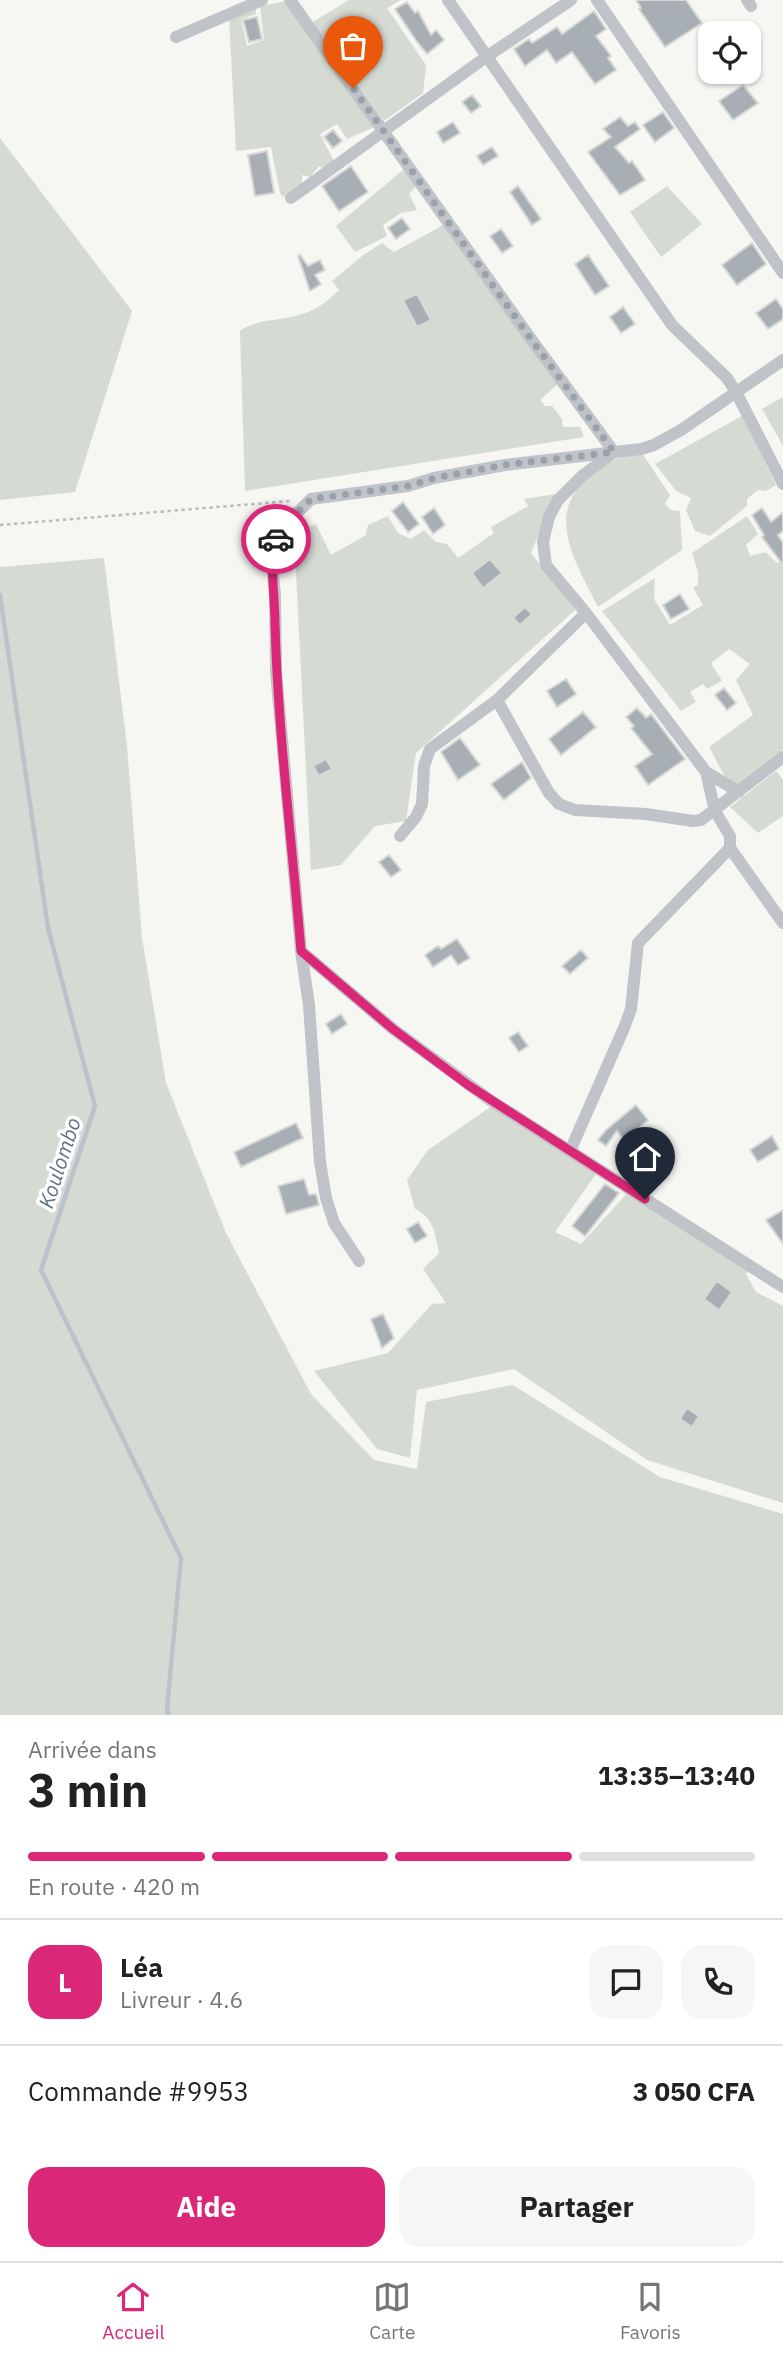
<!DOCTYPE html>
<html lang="fr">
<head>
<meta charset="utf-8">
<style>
	body { margin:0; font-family:"IBM Plex Sans",sans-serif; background:#f6f6f6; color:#222; height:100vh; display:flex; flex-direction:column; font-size:26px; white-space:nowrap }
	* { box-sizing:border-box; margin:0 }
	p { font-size:23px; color:#767676 }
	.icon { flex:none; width:38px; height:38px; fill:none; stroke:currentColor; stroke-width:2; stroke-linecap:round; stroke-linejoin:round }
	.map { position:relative; height:1715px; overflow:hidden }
	.drawer { display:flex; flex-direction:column; background:#fff; flex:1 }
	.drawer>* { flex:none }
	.buttons { position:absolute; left:698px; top:21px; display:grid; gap:14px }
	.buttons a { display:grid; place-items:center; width:63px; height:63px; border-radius:14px; background:#fff; box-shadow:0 2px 5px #0004; font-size:35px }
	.pin { position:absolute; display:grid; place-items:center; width:60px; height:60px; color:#fff; margin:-72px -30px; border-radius:50% 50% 50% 0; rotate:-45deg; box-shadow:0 0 7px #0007 }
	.pin .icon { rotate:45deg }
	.courier { position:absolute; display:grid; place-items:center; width:70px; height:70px; margin:-35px; border:5px solid #db2777; border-radius:50%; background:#fff; color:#222; box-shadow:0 2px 9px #0007 }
	.summary em { font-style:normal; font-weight:700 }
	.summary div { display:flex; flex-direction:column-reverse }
	.summary { display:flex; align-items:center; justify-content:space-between; height:119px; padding:0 28px }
	h1 { font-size:46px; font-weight:700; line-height:52px }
	.bar { display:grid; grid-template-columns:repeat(4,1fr); gap:10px 7px; align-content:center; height:84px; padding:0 28px }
	.bar i { height:9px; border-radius:5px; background:#e0e0e0 }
	.bar .on { background:#db2777 }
	.bar p { grid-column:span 4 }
	.line { display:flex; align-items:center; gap:18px; padding:0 28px; border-top:2px solid #e0e0e0 }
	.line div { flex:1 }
	.round { display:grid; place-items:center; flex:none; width:74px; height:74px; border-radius:21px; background:#f6f6f6 }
	.button { display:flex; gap:14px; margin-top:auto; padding:14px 28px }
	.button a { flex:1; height:80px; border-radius:21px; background:#db2777; color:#fff; font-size:28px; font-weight:700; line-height:80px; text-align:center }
	.button a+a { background:#f6f6f6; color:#222 }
	.dock { display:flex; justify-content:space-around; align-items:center; height:98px; border-top:2px solid #e0e0e0; background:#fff; font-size:19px; color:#767676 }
	.dock a { display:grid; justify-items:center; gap:4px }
	.dock .on { color:#db2777 }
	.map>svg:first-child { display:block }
	.green { fill:#d5dbd3 }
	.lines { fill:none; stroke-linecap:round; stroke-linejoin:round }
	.stream { stroke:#bac3c9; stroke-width:4.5 }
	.building { fill:#a7aeb4; stroke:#d7d8d6; stroke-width:2 }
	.path { stroke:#babcbf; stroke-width:2.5; stroke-dasharray:3.5 3.5; stroke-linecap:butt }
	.street { stroke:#c0c3c7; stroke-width:12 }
	.done { stroke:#99a2aa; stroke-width:7; stroke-dasharray:0 12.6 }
	.route { stroke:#db2777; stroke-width:9 }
	.labels { text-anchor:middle; stroke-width:7; stroke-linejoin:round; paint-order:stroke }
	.water-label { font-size:21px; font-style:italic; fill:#63757f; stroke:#fff }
</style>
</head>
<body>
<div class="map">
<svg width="783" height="1715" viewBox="0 0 783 1715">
	<rect width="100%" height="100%" fill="#f6f6f3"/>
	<path class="green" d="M 349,0 L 401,0 L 387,8 L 426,65 L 423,93 L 384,121 L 313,22 Z
		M 287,1 L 377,126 L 347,139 L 337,124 L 320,134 L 334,161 L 324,169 L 319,166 L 310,177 L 302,175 L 302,185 L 283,197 L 280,193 L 271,147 L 236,151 L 229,17 L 256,5 L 256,14 L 241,19 L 247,46 L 264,40 L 260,6 Z
		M 0,138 L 132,311 L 75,492 L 0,500 Z
		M 403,170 L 418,184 L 409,194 L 417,210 L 401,213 L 383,225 L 387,236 L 355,252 L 336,226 Z
		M 667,186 L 702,224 L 661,257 L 630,212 Z
		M 447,223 L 559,383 L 540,400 L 545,406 L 552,406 L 562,419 L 563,427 L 580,427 L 584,437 L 245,491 L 240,331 C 256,319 277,321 295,316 C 313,312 326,303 339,290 L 332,281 L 362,256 L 382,243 L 394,252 Z
		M 783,397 L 783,446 L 762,409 Z
		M 742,416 L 776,485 L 766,491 L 758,490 L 747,499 L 747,506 L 710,536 L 695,531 L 686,510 L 691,498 L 676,491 L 655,464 Z
		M 642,453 L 670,495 L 665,504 L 671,510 L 680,511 L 682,550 L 598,607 C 576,562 541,511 594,473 C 613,459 618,456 642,453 Z
		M 556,494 L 531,553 L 575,610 L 416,753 L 406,821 L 375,826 L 341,865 L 311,870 L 294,533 L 316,524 L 331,555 L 366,535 L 368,525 L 388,516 L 398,533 L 411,539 L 424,530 L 436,542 L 447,544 L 458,558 L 494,533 L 491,527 L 528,506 L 524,499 Z
		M 747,516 L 758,534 L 746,545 L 750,556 L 766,552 L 777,563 L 783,560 L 783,750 L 739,786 L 726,779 L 709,747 L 753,715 L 736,680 L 750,664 L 729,649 L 711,663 L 722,681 L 707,689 L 703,684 L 690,692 L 696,702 L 681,711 L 602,611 L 655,578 L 654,599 L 670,625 L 703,605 L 693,588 L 698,585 L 698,572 L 692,553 Z
		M 104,558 L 127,746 L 142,937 L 166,1083 L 226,1233 L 311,1394 L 374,1460 L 417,1469 L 426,1402 L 513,1385 L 660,1477 L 783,1514 L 783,1715 L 0,1715 L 0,567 Z
		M 776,771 L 783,780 L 783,816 L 758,833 L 730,807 Z
		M 492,1106 L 596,1174 L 555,1232 L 581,1244 L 629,1191 L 749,1269 L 746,1274 L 756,1292 L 783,1306 L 783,1503 L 647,1460 L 514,1369 L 417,1390 L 410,1458 L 377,1449 L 314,1371 L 388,1353 L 432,1304 L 446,1303 L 423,1269 L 439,1253 C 435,1233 434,1218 415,1209 L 407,1180 L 428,1150 Z"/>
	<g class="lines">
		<path class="stream" d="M 0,595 L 48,928 L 95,1106 L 41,1270 L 181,1558 L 167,1709 L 169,1715"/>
	</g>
	<path class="building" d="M 636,0 L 686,0 L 702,23 L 665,47 L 639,9 L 641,8 Z
		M 407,2 L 415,13 L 418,11 L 431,35 L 436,30 L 444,40 L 427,54 L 417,42 L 395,9 Z
		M 594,11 L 606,29 L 596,36 L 611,56 L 608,58 L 616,70 L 595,84 L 572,52 L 556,63 L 547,50 L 525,66 L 514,49 L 529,39 L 532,43 L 557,27 L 562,34 Z
		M 257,17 L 262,39 L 249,42 L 243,20 Z
		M 743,85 L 758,103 L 733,120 L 719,101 Z
		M 472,95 L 481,106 L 471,113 L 462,102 Z
		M 663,112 L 674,128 L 655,142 L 643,125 Z
		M 620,117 L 628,126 L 635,122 L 640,129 L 615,147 L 629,163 L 632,161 L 645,180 L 620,195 L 588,152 L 611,137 L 603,129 Z
		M 453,122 L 460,133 L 443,143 L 437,132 Z
		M 333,130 L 342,141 L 333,148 L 324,137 Z
		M 492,147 L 498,156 L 483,165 L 477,156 Z
		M 267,151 L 274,193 L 255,196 L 248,155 Z
		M 351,166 L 368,192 L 339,211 L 322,186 Z
		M 518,186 L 541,219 L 532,225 L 510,192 Z
		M 402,218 L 410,229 L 396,239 L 388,228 Z
		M 501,229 L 513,246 L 502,253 L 490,236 Z
		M 752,243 L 766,264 L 737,285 L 722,265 Z
		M 300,255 L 308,266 L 320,260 L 325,270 L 315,275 L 321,284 L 310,291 L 298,256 Z
		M 588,255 L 609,286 L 595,295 L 575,264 Z
		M 417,294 L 431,320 L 417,327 L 403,300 Z
		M 776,299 L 783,309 L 783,319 L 768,329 L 756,313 Z
		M 623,307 L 635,324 L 621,333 L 610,317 Z
		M 403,502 L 419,524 L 408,532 L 392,511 Z
		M 434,508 L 445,525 L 433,534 L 422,517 Z
		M 762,508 L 771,522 L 783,512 L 783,531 L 778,535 L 783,543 L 783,565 L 762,537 L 764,535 L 752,515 Z
		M 490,559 L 502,573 L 483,588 L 472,573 Z
		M 680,594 L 689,609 L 671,619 L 663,605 Z
		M 525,607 L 532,614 L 520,625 L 513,618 Z
		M 566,679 L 576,694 L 557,707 L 547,691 Z
		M 724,688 L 736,703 L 727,710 L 715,695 Z
		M 637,708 L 646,718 L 651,714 L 685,759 L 648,785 L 635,766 L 652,754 L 631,728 L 634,726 L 626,717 Z
		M 583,712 L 596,727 L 561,755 L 549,739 Z
		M 460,738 L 480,765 L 458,780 L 441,752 Z
		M 326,759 L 332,769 L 319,776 L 313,766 Z
		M 522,762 L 531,778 L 504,800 L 491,784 Z
		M 389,855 L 401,870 L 391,877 L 379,862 Z
		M 457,939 L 470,958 L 458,965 L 451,955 L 433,967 L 425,955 L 438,946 L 441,949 Z
		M 581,950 L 588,958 L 570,974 L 562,966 Z
		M 341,1014 L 347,1024 L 332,1034 L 326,1024 Z
		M 518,1032 L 528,1046 L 519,1052 L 509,1038 Z
		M 636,1105 L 648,1120 L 624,1140 L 617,1131 L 606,1146 L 598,1140 L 606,1130 Z
		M 296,1123 L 303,1138 L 241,1167 L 234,1152 Z
		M 772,1136 L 779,1149 L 758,1162 L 750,1150 Z
		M 660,1144 L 673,1155 L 662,1168 L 648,1155 Z
		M 304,1179 L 309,1195 L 316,1194 L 319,1205 L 286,1214 L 278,1186 Z
		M 605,1184 L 619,1193 L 585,1236 L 572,1226 Z
		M 783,1210 L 783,1244 L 766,1220 Z
		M 418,1222 L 427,1236 L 415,1243 L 407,1229 Z
		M 717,1281 L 732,1292 L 719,1310 L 704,1299 Z
		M 383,1314 L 394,1338 L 382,1348 L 371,1319 Z
		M 687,1408 L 699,1416 L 692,1427 L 680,1419 Z"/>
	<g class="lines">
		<path class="path" d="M 0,525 L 290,501"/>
		<path class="street" d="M 290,0 L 531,339 L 614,452 L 582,476 L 558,500 L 549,517 L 543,542 L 546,565 L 586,613 L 706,772 L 715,811 L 730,836 L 730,848 L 783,923
			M 448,0 L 672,325 L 727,378 L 736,392 L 783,484
			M 597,0 L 783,273
			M 747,0 L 751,6
			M 176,37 L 262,0
			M 291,198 L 486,57 L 571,0
			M 586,613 L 497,700 L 549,793 L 559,804 L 575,810 L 646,814 L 693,821 L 701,820 L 783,757
			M 706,772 L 739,792
			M 400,836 L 416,817 L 422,804 L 424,766 L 430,749 L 497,700
			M 301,951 L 393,1029 L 490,1100 L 783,1287
			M 570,1151 L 624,1028 L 631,1009 L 638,943 L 730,848
			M 359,1261 L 334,1223 L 326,1198 L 320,1162 L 309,1005 L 301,951 L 276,672 L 275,595 L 272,562 L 276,539 L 284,526 L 311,499 L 408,486 L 434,478 L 505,465 L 641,449 L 654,445 L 681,430 L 783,360"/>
	</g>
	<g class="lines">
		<path class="done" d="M 276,539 L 284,526 L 311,499 L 408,486 L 435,478 L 505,465 L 614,452 L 531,339 L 353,88"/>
		<path class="route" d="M 276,539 C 269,566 275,595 275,624 C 278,733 292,842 301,951 L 393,1029 L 468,1085 L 645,1199"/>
	</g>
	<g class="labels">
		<g class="water-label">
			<text transform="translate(60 1163) rotate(-72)" y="7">Koulombo</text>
		</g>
	</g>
</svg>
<div class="buttons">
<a><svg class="icon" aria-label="locate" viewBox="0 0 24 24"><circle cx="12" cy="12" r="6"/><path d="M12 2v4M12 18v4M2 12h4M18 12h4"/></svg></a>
</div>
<div class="pin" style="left:353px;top:88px;background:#ea580c"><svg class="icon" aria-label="bag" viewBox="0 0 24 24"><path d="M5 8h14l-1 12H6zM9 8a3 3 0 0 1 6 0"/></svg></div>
<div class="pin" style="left:645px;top:1199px;background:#1f2937"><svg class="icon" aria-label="home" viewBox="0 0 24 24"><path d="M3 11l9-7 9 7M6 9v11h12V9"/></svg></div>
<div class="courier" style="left:276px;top:539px"><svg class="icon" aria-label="car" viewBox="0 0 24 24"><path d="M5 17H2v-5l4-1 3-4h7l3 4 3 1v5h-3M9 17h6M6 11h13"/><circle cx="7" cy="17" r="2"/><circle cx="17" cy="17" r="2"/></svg></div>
</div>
<section class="drawer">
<div class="summary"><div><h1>3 min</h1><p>Arrivée dans</p></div><em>13:35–13:40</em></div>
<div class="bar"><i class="on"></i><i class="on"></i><i class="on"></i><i></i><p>En route · 420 m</p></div>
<div class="line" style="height:126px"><b class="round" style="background:#db2777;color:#fff">L</b><div><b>Léa</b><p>Livreur · 4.6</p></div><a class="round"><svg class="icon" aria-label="chat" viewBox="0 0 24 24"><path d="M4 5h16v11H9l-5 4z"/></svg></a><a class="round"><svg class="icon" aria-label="phone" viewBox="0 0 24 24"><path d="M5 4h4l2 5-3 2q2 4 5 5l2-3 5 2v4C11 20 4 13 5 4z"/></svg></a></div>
<div class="line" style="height:91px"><div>Commande #9953</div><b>3 050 CFA</b></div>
<div class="button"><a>Aide</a><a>Partager</a></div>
</section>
<nav class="dock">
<a class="on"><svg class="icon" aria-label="home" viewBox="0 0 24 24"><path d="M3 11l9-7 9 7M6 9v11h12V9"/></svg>Accueil</a>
<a><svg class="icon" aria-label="map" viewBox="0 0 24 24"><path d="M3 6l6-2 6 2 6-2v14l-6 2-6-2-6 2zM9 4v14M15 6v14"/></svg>Carte</a>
<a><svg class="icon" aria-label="saved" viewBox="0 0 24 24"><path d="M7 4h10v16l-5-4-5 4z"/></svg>Favoris</a>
</nav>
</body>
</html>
